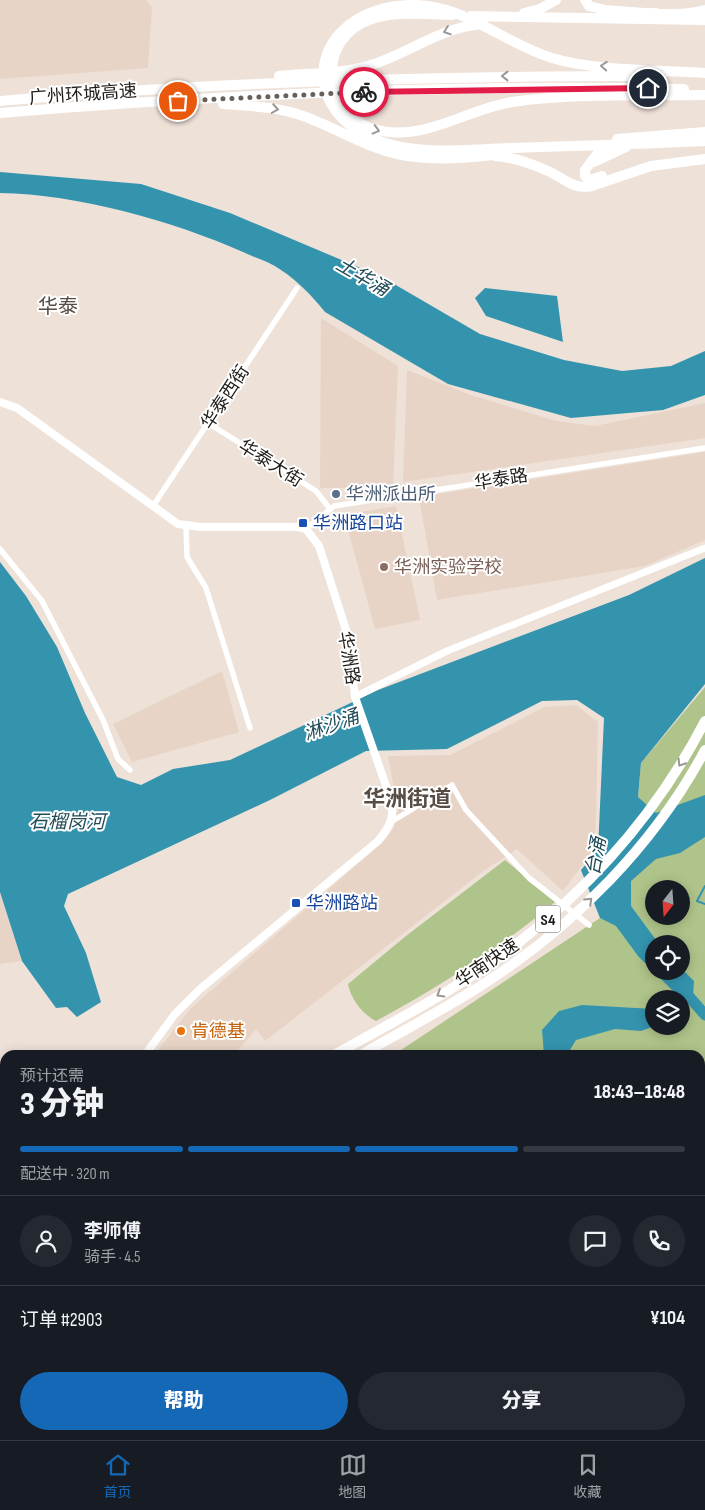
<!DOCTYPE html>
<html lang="zh">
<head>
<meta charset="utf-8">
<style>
	body { margin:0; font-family:"Sofia Sans Condensed","Noto Sans SC",sans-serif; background:#242831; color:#f1f3f6; height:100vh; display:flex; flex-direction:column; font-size:19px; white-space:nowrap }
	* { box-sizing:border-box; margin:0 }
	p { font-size:16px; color:#9ea1a6 }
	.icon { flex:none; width:28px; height:28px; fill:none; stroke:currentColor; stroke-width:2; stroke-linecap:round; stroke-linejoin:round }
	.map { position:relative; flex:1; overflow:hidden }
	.sheet { position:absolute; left:0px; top:1050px; width:705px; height:390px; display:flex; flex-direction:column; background:#171b24; border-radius:15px 15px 0 0; box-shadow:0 2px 12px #0003 }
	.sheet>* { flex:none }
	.needle { width:32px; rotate:197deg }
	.buttons { position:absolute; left:645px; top:880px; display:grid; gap:10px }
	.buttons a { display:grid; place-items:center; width:45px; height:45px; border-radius:50%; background:#171b24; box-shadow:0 2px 12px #0003; font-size:25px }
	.pin { position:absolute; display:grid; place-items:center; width:42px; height:42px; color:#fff; margin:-21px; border:2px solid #fff; border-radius:50%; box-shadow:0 1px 5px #0007 }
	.courier { position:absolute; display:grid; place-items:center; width:50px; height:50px; margin:-25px; border:4px solid #e11d48; border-radius:50%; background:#fff; color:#222; box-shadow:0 1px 6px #0007 }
	.headline em { font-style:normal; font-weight:800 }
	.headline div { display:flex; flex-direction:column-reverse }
	.headline { display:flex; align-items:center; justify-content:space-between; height:85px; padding:0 20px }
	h1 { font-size:32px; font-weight:800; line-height:38px }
	.bar { display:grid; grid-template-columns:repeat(4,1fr); gap:8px 5px; align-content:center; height:60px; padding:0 20px }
	.bar i { height:6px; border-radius:4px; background:#363941 }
	.bar .on { background:#1568b6 }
	.bar p { grid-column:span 4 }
	.line { display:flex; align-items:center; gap:12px; padding:0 20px; border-top:1px solid #363941 }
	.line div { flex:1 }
	.round { display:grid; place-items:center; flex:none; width:52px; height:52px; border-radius:26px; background:#242831 }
	.primary-button { display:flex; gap:10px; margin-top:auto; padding:10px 20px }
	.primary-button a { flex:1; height:58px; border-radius:30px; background:#1568b6; color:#fff; font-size:20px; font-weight:800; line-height:58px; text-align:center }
	.primary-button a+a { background:#242831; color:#f1f3f6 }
	.tab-bar { display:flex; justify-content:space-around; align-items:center; height:70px; border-top:1px solid #363941; background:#171b24; font-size:14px; color:#9ea1a6 }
	.tab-bar a { display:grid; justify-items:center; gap:2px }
	.tab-bar .on { color:#1568b6 }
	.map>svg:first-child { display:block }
	.built { fill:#e7d4c6 }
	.green { fill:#afc48a; fill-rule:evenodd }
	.water { fill:#3494ae }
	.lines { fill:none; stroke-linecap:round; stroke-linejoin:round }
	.stream { stroke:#3494ae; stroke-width:2 }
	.river { stroke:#3494ae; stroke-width:11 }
	.minor { stroke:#fff; stroke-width:5.5 }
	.tertiary { stroke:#fff; stroke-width:7 }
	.secondary { stroke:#fff; stroke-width:8 }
	.trunk { stroke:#fff; stroke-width:9 }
	.motorway { stroke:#fff; stroke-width:10 }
	.oneway { stroke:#9a9897 }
	.done { stroke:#67605b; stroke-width:5; stroke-dasharray:0 9 }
	.route { stroke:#e11d48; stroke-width:6 }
	.service-dot { fill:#5c6f8a; stroke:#fff; stroke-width:2 }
	.transit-dot { fill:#1a4fb4; stroke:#fff; stroke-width:2 }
	.education-dot { fill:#8d6e63; stroke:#fff; stroke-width:2 }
	.food-dot { fill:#e8710a; stroke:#fff; stroke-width:2 }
	.labels { text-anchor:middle; stroke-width:4; stroke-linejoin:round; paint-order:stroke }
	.shield { fill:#fff; stroke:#625f5d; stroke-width:1 }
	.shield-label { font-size:16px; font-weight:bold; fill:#1f1b17 }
	.street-label { font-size:18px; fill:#1f1b17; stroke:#fff }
	.service-label { font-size:18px; fill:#4e5e75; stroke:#fff; text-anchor:start }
	.transit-label { font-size:18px; fill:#164399; stroke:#fff; text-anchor:start }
	.education-label { font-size:18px; fill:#785e54; stroke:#fff; text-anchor:start }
	.food-label { font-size:18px; fill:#c56008; stroke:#fff; text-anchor:start }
	.water-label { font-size:19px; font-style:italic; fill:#224c58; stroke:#fff }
	.quarter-label { font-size:20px; fill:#584d45; stroke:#fff }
	.district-label { font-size:22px; font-weight:bold; fill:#584d45; stroke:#fff }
</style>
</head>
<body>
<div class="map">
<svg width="705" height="1440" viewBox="0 0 705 1440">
	<rect width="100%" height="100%" fill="#eee1d8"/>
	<path class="built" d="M 0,0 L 146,0 L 152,7 L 148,68 L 0,79 Z
		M 321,318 L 398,366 L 393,488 L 320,488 Z
		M 407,370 L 471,395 L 556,421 L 595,426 L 705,403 L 705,438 L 403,482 Z
		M 705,452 L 705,540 L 645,566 L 437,600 L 419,497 Z
		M 396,506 L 420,620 L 375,629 L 344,515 Z
		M 222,671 L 239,732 L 132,762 L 113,724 Z
		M 576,705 L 598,722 L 596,817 L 594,849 L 563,891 L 517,849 L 482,872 L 265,1041 L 256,1029 L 234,1055 L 154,1055 L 191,1008 L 383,842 L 394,828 L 398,810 L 388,756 L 450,755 L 545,707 Z
		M 0,892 L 2,897 L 22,961 L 0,964 Z
		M 700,1329 L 705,1329 L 705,1440 L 593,1440 L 594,1435 L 700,1435 Z"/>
	<path class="green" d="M 705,687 L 705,1260 L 700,1258 L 700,1055 L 395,1054 L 600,918 L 623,894 L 638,797 L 641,763 ZM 654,889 L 681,889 L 681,916 L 654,916 ZM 654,944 L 681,944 L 681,971 L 654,971 ZM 654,999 L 681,999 L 681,1026 L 654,1026 Z
		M 505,860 L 555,902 C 500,948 439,987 376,1021 C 362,1014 351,999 348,984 L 406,936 Z
		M 254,1435 L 404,1435 L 406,1436 L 403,1440 L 255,1440 Z"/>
	<path class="water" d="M 0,172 L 141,184 L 230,213 L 382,277 L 480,334 L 564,360 L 622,371 L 671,366 L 705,351 L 705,395 L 663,410 L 571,418 L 448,384 L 325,312 C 312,296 298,281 281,270 C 270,262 255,258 243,252 C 173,221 77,194 0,193 Z
		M 485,288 L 557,296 L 563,342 L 486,316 L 475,298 Z
		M 705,558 L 705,684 L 641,763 L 638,797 L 656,813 L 705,795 L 705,837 L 680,853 L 656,859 L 631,881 L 631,906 L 659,944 L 654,944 L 654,971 L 681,971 L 681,968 L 694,981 L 693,996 L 681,1007 L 681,999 L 670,999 L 673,991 L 638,956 L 616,926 L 600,918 L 581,870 L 598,850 L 604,718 L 577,700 L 542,701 L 447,749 L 366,751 L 270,800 L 68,894 L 64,906 L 86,953 L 101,1002 L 77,1017 L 67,1007 L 56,1008 L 22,961 L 0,892 L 0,562 L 26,596 L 57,647 L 85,713 L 117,777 L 141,785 L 173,769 L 230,760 L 378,690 L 629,595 Z
		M 582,1005 L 654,1009 L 655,1026 L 641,1031 L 615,1029 L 576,1040 L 570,1050 L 571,1055 L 544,1055 L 542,1030 L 559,1011 Z"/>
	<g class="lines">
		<path class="stream" d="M 705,886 L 697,901 L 705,904"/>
		<path class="river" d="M 667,971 L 705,1015
			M 417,1435 L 424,1440"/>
		<path class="minor" d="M 208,423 L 316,491 L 330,509
			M 153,506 L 297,288
			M 186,526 L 187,557 L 206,588 L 250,728
			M 306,529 L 334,506 L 705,448
			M 0,549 L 42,601 L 103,720 L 118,759 L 130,770
			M 391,822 L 452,785 L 466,810 L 529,878 L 589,925
			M 0,1358 L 5,1339"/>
		<path class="tertiary" d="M 355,697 L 447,651 L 705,548"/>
		<path class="secondary" d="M 0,402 L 17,408 L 178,524 L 201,527 L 298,527 L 306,529 L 319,546 L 348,636 L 355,697 L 392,803 C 394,820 388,829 378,841 L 199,990 L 175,1014 L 145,1055
			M 0,1209 L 5,1210
			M 0,1403 L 5,1406
			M 56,1435 L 65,1440"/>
		<path class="trunk" d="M 0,1226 L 5,1226
			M 700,1278 L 705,1279
			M 700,1301 L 705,1301"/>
		<path class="motorway" d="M 585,0 L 589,6 L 609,11
			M 604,10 C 636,12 674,18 705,10
			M 524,13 L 540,9 L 556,0
			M 637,14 L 656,13
			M 452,15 C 423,14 389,10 362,23 C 314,48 327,118 377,130 C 424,142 467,109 512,102 C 574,93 642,96 705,95
			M 471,16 L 705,20
			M 705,73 C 659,70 595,71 552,58 C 502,43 464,3 409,5 C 309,9 289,116 389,144 C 429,155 471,149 512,148 C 577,146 641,144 705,141
			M 279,76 C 309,73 342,74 371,65 C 410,53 440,27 483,24
			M 0,101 C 220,81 441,76 662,76
			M 223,104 C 251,106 279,107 306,117 C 338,129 367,148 402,155 C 434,161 468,158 501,154
			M 0,113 C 227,94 456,84 684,89
			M 617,139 L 705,132
			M 495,156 C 513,157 532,164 548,171 C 564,178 573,190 592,186 L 651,166 L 705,159
			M 594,162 L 626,147
			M 602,176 L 590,180 L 585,176 L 585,170 L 598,153 L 609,145
			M 334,1055 C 396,1020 462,987 518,943 C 595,883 660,808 705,721
			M 361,1055 C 402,1031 445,1009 485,983 C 574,926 655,844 705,750
			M 0,1249 L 5,1246
			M 0,1269 L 5,1266"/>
	</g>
	<defs><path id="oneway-chevron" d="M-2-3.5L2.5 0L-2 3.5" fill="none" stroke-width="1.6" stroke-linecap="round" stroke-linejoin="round" transform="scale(1.25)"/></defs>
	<g class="oneway">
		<use href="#oneway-chevron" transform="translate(447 31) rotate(161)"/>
		<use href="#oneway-chevron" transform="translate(604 66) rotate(-176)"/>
		<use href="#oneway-chevron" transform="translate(505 76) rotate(180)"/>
		<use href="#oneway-chevron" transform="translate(275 109) rotate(9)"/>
		<use href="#oneway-chevron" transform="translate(376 130) rotate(15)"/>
		<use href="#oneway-chevron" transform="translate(681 763) rotate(122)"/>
		<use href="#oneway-chevron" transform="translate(589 901) rotate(-44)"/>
		<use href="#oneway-chevron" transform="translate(440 994) rotate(149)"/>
	</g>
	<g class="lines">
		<path class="done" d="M 178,101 L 364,92"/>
		<path class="route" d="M 364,92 L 648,88"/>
	</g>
	<circle class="service-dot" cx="336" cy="494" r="5"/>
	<g class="transit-dot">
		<rect x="298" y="518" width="10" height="10" rx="2.5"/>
		<rect x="291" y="898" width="10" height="10" rx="2.5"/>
	</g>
	<circle class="education-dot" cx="384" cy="567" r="5"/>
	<circle class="food-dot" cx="181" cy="1031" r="5"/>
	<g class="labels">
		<rect class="shield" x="535.5" y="905.5" width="25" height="27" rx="4"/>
		<g class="shield-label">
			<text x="548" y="925">S4</text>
		</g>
		<g class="street-label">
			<text transform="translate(83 94) rotate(-4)" y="6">广州环城高速</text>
			<text transform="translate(225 397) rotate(-57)" y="6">华泰西街</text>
			<text transform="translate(271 463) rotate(32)" y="6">华泰大街</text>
			<text transform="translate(501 479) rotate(-9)" y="6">华泰路</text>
			<text transform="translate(349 658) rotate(81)" y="6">华洲路</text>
			<text transform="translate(487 963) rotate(-34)" y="6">华南快速</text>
		</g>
		<g class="service-label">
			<text x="346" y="500">华洲派出所</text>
		</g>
		<g class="transit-label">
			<text x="313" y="529">华洲路口站</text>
			<text x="306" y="909">华洲路站</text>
		</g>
		<g class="education-label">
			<text x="394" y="573">华洲实验学校</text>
		</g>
		<g class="food-label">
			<text x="191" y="1037">肯德基</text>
		</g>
		<g class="water-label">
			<text transform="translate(363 276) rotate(30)" y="7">土华涌</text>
			<text transform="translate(331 724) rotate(-19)" y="7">淋沙涌</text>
			<text x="67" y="828">石榴岗河</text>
			<text transform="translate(595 856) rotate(-80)" y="7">台涌</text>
		</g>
		<g class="quarter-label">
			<text x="58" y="313">华泰</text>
		</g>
		<g class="district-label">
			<text x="407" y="806">华洲街道</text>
		</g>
	</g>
</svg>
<div class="buttons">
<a><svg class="needle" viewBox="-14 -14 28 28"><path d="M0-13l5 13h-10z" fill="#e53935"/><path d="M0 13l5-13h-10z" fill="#9ea1a6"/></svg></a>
<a><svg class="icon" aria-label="locate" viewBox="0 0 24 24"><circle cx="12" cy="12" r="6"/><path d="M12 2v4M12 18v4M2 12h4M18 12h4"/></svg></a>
<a><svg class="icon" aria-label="layers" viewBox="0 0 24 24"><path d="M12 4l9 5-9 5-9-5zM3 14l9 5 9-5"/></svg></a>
</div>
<div class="pin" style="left:178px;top:101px;background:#ea580c"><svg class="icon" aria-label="bag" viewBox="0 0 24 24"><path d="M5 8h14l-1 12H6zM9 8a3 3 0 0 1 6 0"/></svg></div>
<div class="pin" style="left:648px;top:88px;background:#1f2937"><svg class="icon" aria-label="home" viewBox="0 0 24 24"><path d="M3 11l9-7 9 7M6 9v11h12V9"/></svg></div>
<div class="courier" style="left:364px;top:92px"><svg class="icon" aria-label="bike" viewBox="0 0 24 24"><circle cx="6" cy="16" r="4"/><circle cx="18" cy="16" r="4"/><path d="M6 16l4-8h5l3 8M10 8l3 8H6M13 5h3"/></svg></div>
<section class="sheet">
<div class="headline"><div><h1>3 分钟</h1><p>预计还需</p></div><em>18:43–18:48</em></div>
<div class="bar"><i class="on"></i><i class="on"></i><i class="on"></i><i></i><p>配送中 · 320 m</p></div>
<div class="line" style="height:90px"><a class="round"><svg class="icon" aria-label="person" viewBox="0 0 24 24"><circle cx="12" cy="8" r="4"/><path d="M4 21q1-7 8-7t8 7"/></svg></a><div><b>李师傅</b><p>骑手 · 4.5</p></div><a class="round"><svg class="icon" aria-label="chat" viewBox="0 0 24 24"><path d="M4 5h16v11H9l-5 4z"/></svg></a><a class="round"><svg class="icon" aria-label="phone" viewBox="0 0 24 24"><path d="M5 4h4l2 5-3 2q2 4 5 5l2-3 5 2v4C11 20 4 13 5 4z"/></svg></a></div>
<div class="line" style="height:65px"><div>订单 #2903</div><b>¥104</b></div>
<div class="primary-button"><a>帮助</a><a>分享</a></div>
</section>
</div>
<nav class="tab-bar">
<a class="on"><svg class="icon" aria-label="home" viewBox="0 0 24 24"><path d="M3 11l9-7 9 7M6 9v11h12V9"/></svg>首页</a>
<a><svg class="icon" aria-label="map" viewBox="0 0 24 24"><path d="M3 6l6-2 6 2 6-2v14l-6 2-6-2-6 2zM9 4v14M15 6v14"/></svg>地图</a>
<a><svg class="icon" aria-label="saved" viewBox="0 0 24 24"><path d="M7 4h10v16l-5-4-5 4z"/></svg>收藏</a>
</nav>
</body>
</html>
